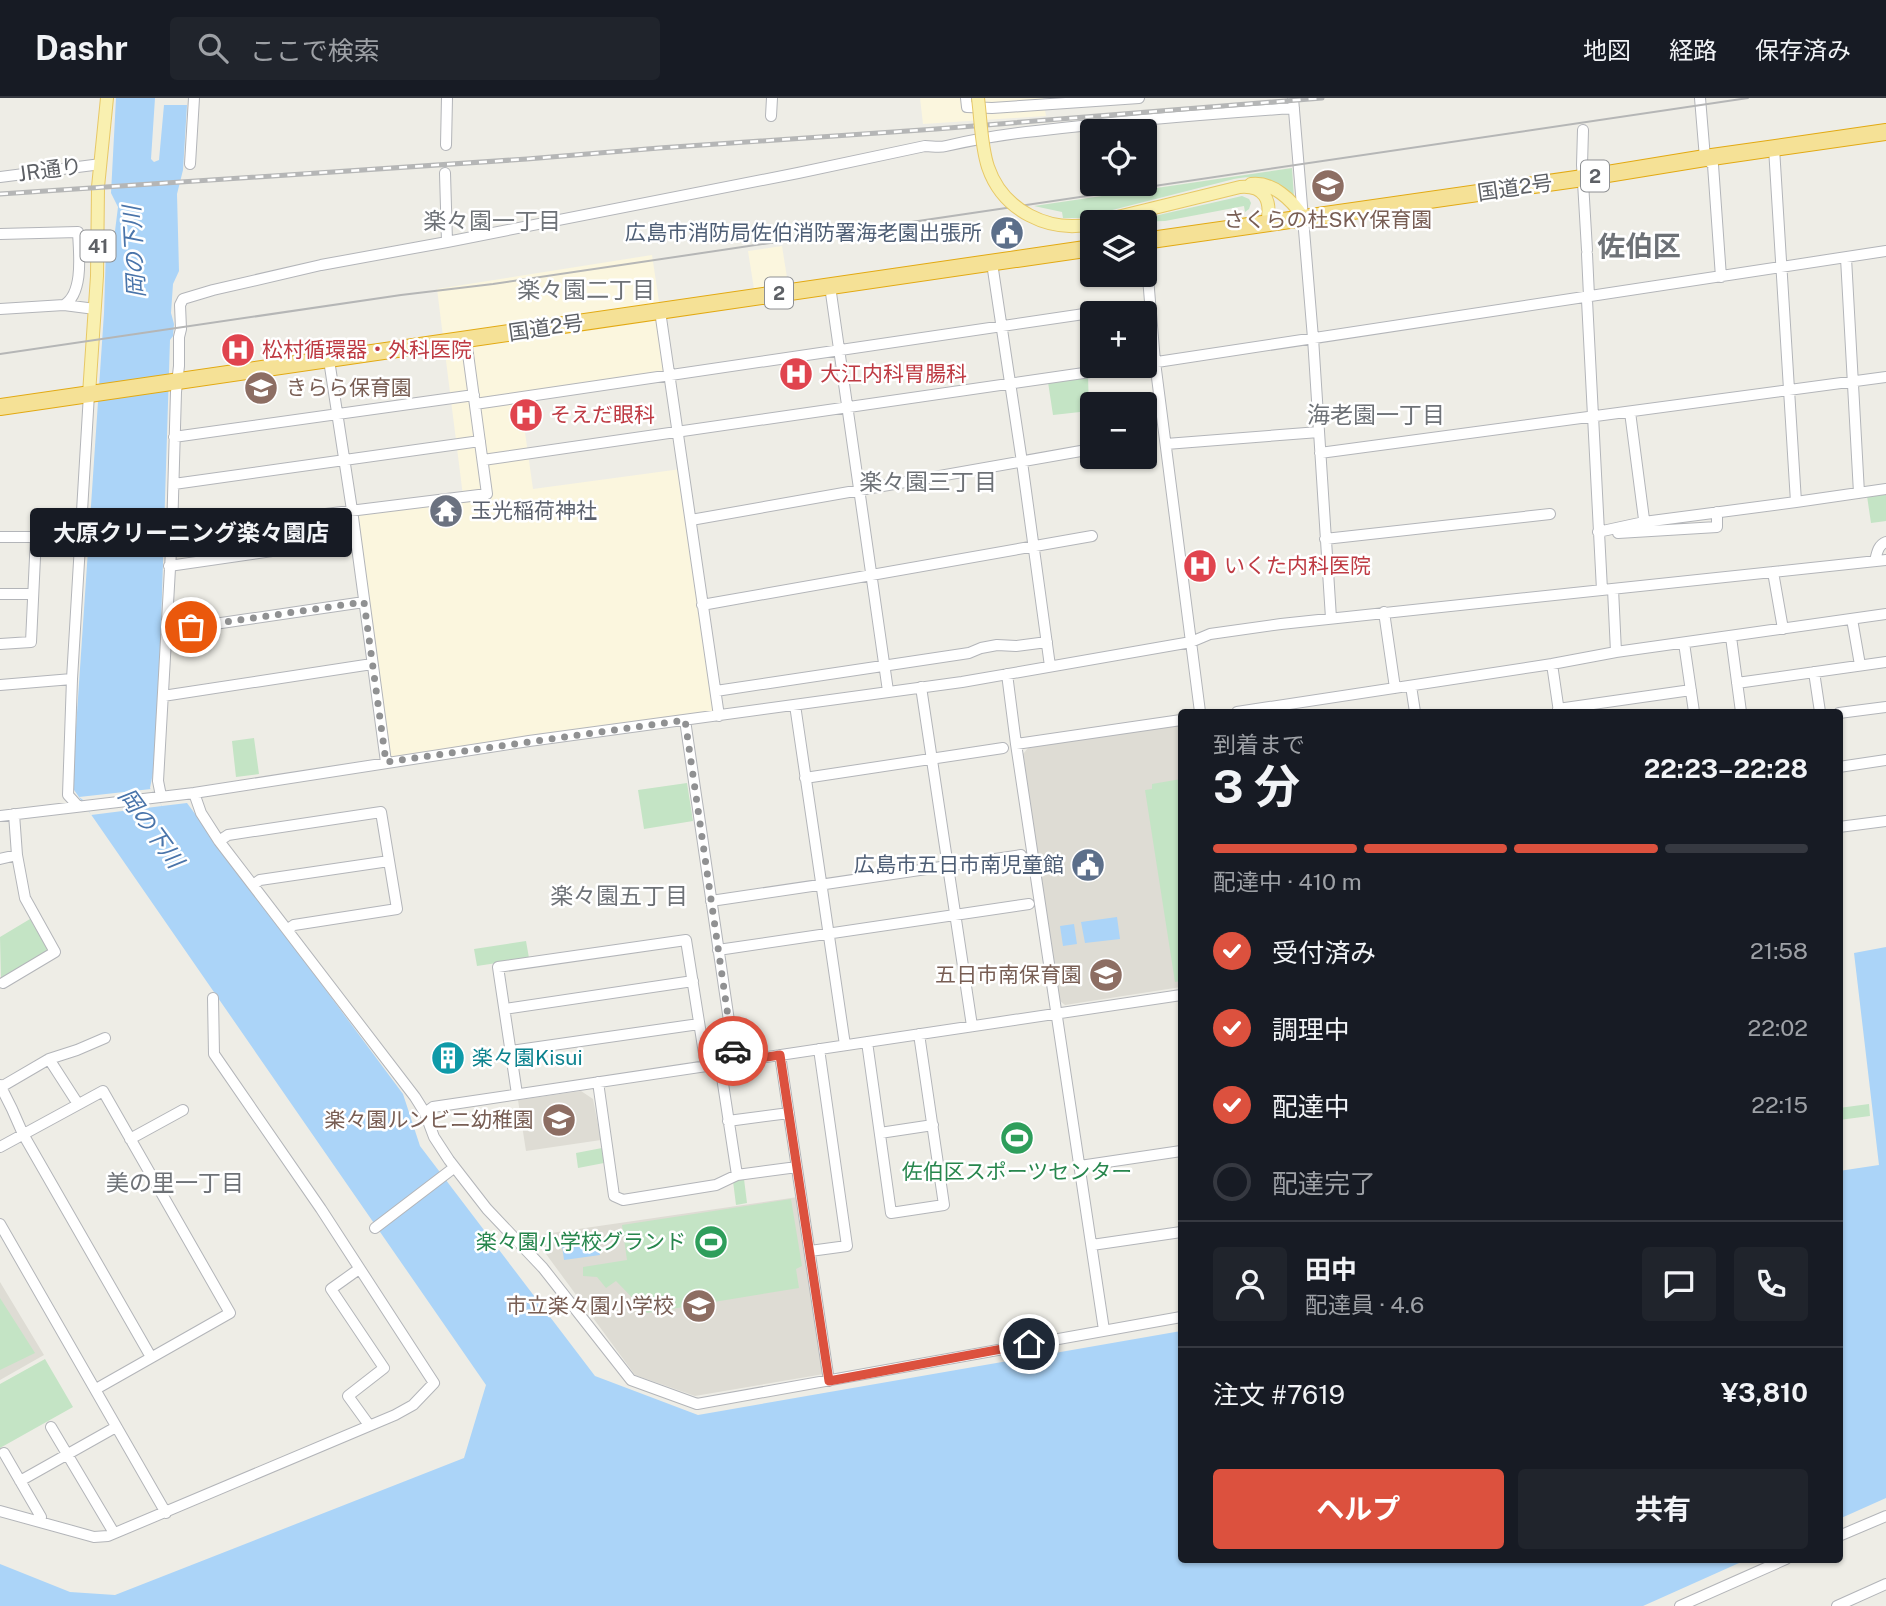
<!DOCTYPE html>
<html lang="ja">
<head>
<meta charset="utf-8">
<style>
	body { margin:0; font-family:"Public Sans","Noto Sans JP",sans-serif; background:#20242c; color:#f1f3f6; height:100vh; display:flex; flex-direction:column; font-size:26px; white-space:nowrap }
	* { box-sizing:border-box; margin:0 }
	p { font-size:23px; color:#9ea1a6 }
	.icon { flex:none; width:38px; height:38px; fill:none; stroke:currentColor; stroke-width:2; stroke-linecap:round; stroke-linejoin:round }
	.map { position:relative; flex:1; overflow:hidden }
	.sheet { position:absolute; left:1178px; top:611px; width:665px; height:854px; display:flex; flex-direction:column; background:#171b24; border-radius:7px; box-shadow:0 2px 5px #0004 }
	.sheet>* { flex:none }
	.tools { position:absolute; left:1080px; top:21px; display:grid; gap:14px }
	.tools a { display:grid; place-items:center; width:77px; height:77px; border-radius:7px; background:#171b24; box-shadow:0 2px 5px #0004; font-size:35px }
	.pin { position:absolute; display:grid; place-items:center; width:60px; height:60px; color:#fff; margin:-30px; border:4px solid #fff; border-radius:50%; box-shadow:0 2px 7px #0007 }
	.courier { position:absolute; display:grid; place-items:center; width:70px; height:70px; margin:-35px; border:5px solid #dc513e; border-radius:50%; background:#fff; color:#222; box-shadow:0 2px 9px #0007 }
	.bubble { position:absolute; height:49px; border-radius:7px; background:#171b24; box-shadow:0 2px 5px #0004; font-size:23px; font-weight:700; line-height:49px; text-align:center }
	.summary em { font-style:normal; font-weight:700 }
	.summary div { display:flex; flex-direction:column-reverse }
	.summary { display:flex; align-items:center; justify-content:space-between; height:119px; padding:0 35px }
	h1 { font-size:46px; font-weight:700; line-height:52px }
	.bar { display:grid; grid-template-columns:repeat(4,1fr); gap:10px 7px; align-content:center; height:84px; padding:0 35px }
	.bar i { height:9px; border-radius:5px; background:#363941 }
	.bar .current { background:#dc513e }
	.bar p { grid-column:span 4 }
	.line { display:flex; align-items:center; gap:18px; padding:0 35px; border-top:2px solid #363941 }
	.line div { flex:1 }
	.round { display:grid; place-items:center; flex:none; width:74px; height:74px; border-radius:7px; background:#20242c }
	ol { padding:0 35px; list-style:none }
	li { display:flex; align-items:center; gap:21px; height:77px }
	li p { margin-inline-start:auto }
	li .icon { padding:7px; border-radius:50%; background:#dc513e; color:#fff; stroke-width:4 }
	li:last-child { color:#9ea1a6 }
	li i { width:38px; height:38px; border:4px solid #363941; border-radius:50% }
	.action { display:flex; gap:14px; margin-top:auto; padding:14px 35px }
	.action a { flex:1; height:80px; border-radius:7px; background:#dc513e; color:#fff; font-size:28px; font-weight:700; line-height:80px; text-align:center }
	.action a+a { background:#20242c; color:#f1f3f6 }
	header { display:flex; align-items:center; gap:42px; box-sizing:border-box; height:98px; padding:0 35px; background:#171b24; border-bottom:2px solid #363941 }
	header strong { font-size:33px }
	nav { display:flex; gap:38px; margin-inline-start:auto; font-size:24px }
	.search { width:490px; height:63px; background:#20242c; display:flex; align-items:center; gap:18px; box-sizing:border-box; padding:0 24px; border-radius:7px; color:#9ea1a6; font-size:26px }
	.map>svg:first-child { display:block }
	.commercial { fill:#fbf6de }
	.education { fill:#dedcd4 }
	.green { fill:#c4e4c5 }
	.water { fill:#abd4f8 }
	.pier { fill:#eeede6 }
	.lines { fill:none; stroke-linecap:round; stroke-linejoin:round }
	.minor-casing { stroke:#b3b5b9; stroke-width:12 }
	.major-casing { stroke:#e7c866; stroke-width:14 }
	.highway-casing { stroke:#e2a912; stroke-width:18 }
	.minor { stroke:#fff; stroke-width:10 }
	.major { stroke:#f9f0b0; stroke-width:12 }
	.highway { stroke:#f5e196; stroke-width:16 }
	.tram { stroke:#b5b6b6; stroke-width:2 }
	.rail-casing { stroke:#b5b6b6; stroke-width:5 }
	.rail { stroke:#fff; stroke-width:2.5; stroke-dasharray:8; stroke-linecap:butt }
	.major-bridge-casing { stroke:#e7c866; stroke-width:14; stroke-linecap:butt }
	.major-bridge { stroke:#f9f0b0; stroke-width:12 }
	.done { stroke:#909192; stroke-width:7; stroke-dasharray:0 12.6 }
	.route { stroke:#dc513e; stroke-width:9 }
	.labels { text-anchor:middle; stroke-width:5; stroke-linejoin:round; paint-order:stroke }
	.shield { fill:#fff; stroke:#8e9093; stroke-width:2 }
	.shield-label { font-size:19px; font-weight:bold; fill:#5d6065 }
	.street-label { font-size:21px; fill:#5d6065; stroke:#fff }
	.education-label { font-size:21px; fill:#785e54; stroke:#fff; text-anchor:end }
	.service-label { font-size:21px; fill:#4e5e75; stroke:#fff; text-anchor:end }
	.health-label { font-size:21px; fill:#be3a42; stroke:#fff; text-anchor:start }
	.worship-label { font-size:21px; fill:#5b616d; stroke:#fff; text-anchor:start }
	.culture-label { font-size:21px; fill:#0d838f; stroke:#fff; text-anchor:start }
	.leisure-label { font-size:21px; fill:#27864d; stroke:#fff }
	.neighbourhood-label { font-size:23px; fill:#6e7277; stroke:#fff }
	.water-label { font-size:23px; font-style:italic; fill:#4974aa; stroke:#fff }
	.district-label { font-size:28px; font-weight:bold; fill:#6e7277; stroke:#fff }
</style>
</head>
<body>
<header>
<strong>Dashr</strong>
<div class="search"><svg class="icon" aria-label="search" viewBox="0 0 24 24"><circle cx="10" cy="10" r="6"/><path d="M15 15l6 6"/></svg>ここで検索</div>
<nav><a>地図</a><a>経路</a><a>保存済み</a></nav>
</header>
<div class="map">
<svg width="1886" height="1508" viewBox="0 0 1886 1508">
	<rect width="100%" height="100%" fill="#eeede6"/>
	<path class="commercial" d="M 920,0 L 1043,0 L 1046,18 L 923,26 Z
		M 782,148 L 788,186 L 754,191 L 748,153 Z
		M 652,157 L 670,277 L 520,299 L 533,391 L 681,371 L 720,617 L 386,664 L 352,412 L 463,398 L 437,191 Z"/>
	<path class="education" d="M 1181,626 L 1181,889 L 1065,907 L 1060,903 L 1023,656 L 1028,650 Z
		M 581,993 L 593,1001 L 601,1042 L 526,1053 L 518,1002 Z
		M 798,1099 L 824,1276 L 695,1298 L 635,1277 L 535,1141 L 544,1136 Z
		M 0,1184 L 44,1257 L 0,1282 Z"/>
	<path class="green" d="M 1292,70 L 1294,100 C 1271,85 1263,75 1234,81 L 1081,120 L 1063,120 L 1062,114 L 1034,108 Z
		M 1242,98 L 1249,101 L 1251,105 L 1249,111 L 1245,114 L 1244,108 L 1165,123 L 1128,124 Z
		M 1088,278 L 1089,313 L 1053,317 L 1048,284 Z
		M 1886,395 L 1886,423 L 1871,425 L 1867,398 Z
		M 254,640 L 259,676 L 236,679 L 232,643 Z
		M 1181,681 L 1181,883 L 1175,884 L 1145,692 L 1152,691 L 1152,686 Z
		M 687,685 L 693,723 L 644,731 L 638,692 Z
		M 30,821 L 48,852 L 1,881 L 0,839 Z
		M 526,843 L 529,860 L 477,868 L 474,851 Z
		M 1869,1006 L 1870,1018 L 1839,1022 L 1839,1010 Z
		M 602,1050 L 604,1065 L 578,1070 L 576,1055 Z
		M 744,1081 L 747,1105 L 736,1107 L 733,1083 Z
		M 791,1101 L 802,1168 L 796,1171 L 799,1190 L 647,1215 L 616,1183 L 606,1190 L 597,1179 L 583,1178 L 583,1169 L 627,1162 L 622,1127 Z
		M 0,1200 L 35,1255 L 0,1272 Z
		M 45,1261 L 73,1309 L 0,1350 L 0,1286 Z"/>
	<path class="water" d="M 116,0 L 155,0 L 151,61 L 154,64 L 159,62 L 164,7 L 187,7 L 183,72 L 177,96 L 179,173 L 173,186 L 171,215 L 174,226 L 173,238 L 170,242 L 157,655 L 150,690 L 162,708 L 187,705 L 403,996 L 420,1048 L 595,1278 L 698,1317 L 1181,1233 L 1181,1461 L 1748,1461 L 1643,1508 L 0,1508 L 0,1466 L 70,1494 L 115,1497 L 464,1360 L 486,1287 L 72,689 L 104,215 L 106,150 L 113,149 L 118,109 L 111,95 Z
		M 1117,819 L 1120,841 L 1085,845 L 1081,824 Z
		M 1074,826 L 1077,846 L 1063,848 L 1060,828 Z
		M 1886,849 L 1886,1400 L 1839,1421 L 1839,1073 L 1879,1067 L 1854,855 Z
		M 597,1135 L 600,1157 L 564,1162 L 562,1147 L 583,1145 L 583,1137 Z"/>
	<path class="pier" d="M 151,691 L 162,708 L 91,717 L 83,702 L 79,699 Z"/>
	<g class="lines">
		<g class="minor-casing">
			<path id="minor" d="M 966,0 L 967,9 L 992,10 L 1139,0
				M 1293,0 L 1313,240 L 1331,520
				M 1700,0 L 1705,60 L 1713,67 L 1721,179
				M 771,18 L 772,0
				M 1583,32 L 1582,67 L 1587,152
				M 446,47 L 447,0
				M 190,66 L 194,0
				M 445,75 L 447,144
				M 0,79 L 101,66
				M 0,136 L 78,134 C 79,155 84,195 64,207
				M 1145,143 L 1155,264 L 1200,614
				M 1587,156 L 1589,198 L 1587,202 L 1602,492
				M 1846,160 L 1859,395
				M 992,165 L 1022,364 L 1050,568
				M 830,188 L 888,593
				M 0,211 L 64,207 L 95,211
				M 660,213 L 719,618
				M 329,262 L 352,412 L 386,664
				M 1144,266 L 1886,153
				M 475,306 L 1111,212
				M 1630,314 L 1645,429
				M 174,339 L 474,297
				M 1166,346 L 1319,334
				M 1320,355 L 1886,279
				M 483,362 L 1132,268
				M 174,386 L 480,343
				M 1796,404 L 1886,391
				M 691,422 L 1092,351
				M 1598,434 L 1644,424 L 1796,404 L 1774,50
				M 172,435 L 487,396 L 466,241
				M 1618,435 L 1717,429 L 1717,414
				M 0,439 L 80,439
				M 1325,441 L 1550,416
				M 1875,463 C 1877,455 1878,447 1886,444
				M 169,468 L 355,441
				M 1773,474 L 1783,531
				M 1613,491 L 1616,554
				M 0,496 L 32,496
				M 702,507 L 1092,438
				M 1384,514 L 1395,590
				M 1852,521 L 1860,567
				M 167,533 L 364,504
				M 1731,539 L 1741,614
				M 1684,545 L 1694,614
				M 0,546 L 31,544 L 36,438
				M 1552,566 L 1559,614
				M 1814,574 L 1820,614
				M 1007,576 L 1016,646 L 1104,1232
				M 1737,585 L 1886,564
				M 0,587 L 72,581
				M 1411,588 L 1415,614
				M 921,589 L 972,928
				M 716,593 L 969,555 L 981,550 L 997,547 L 1016,548 L 1047,544
				M 163,598 L 372,566
				M 795,607 L 845,947
				M 1558,611 L 1691,592
				M 1237,614 L 1552,566 L 1616,554 L 1886,516
				M 1839,615 L 1886,609
				M 685,622 L 735,964
				M 1016,646 L 1181,622
				M 1839,669 L 1886,662
				M 805,680 L 1003,650
				M 194,695 L 201,715 L 219,743 L 415,999 L 425,1015 L 434,1039 L 449,1062 L 487,1111 L 543,1170 L 631,1282 L 697,1306 L 1181,1219
				M 161,698 L 158,683 L 172,435 L 176,294 L 179,268 L 179,239 L 181,231 L 180,207 L 183,201 L 213,192 L 321,167 L 447,144 L 798,75 L 925,48 C 932,48 939,50 946,48 C 976,41 1006,36 1036,33 C 1122,23 1208,16 1294,10
				M 78,708 L 68,697 L 72,581 L 89,296
				M 0,718 L 194,695 L 529,643 L 962,584 L 1191,544 L 1210,536 L 1281,526 L 1886,462
				M 1839,729 L 1886,723
				M 219,743 L 228,737 L 381,714 L 397,811 L 294,827 L 288,831
				M 0,761 L 17,757
				M 254,786 L 260,782 L 389,763
				M 711,803 L 1021,757
				M 718,852 L 1029,806
				M 3,885 L 55,854 L 25,800 L 17,757 L 14,716
				M 505,911 L 693,883
				M 867,944 L 891,1115 L 944,1107 L 919,936
				M 511,953 L 699,926
				M 780,957 L 829,1283
				M 49,961 L 78,1006
				M 720,966 L 737,1077
				M 598,984 L 614,1098 L 623,1102 L 716,1087 L 737,1077 L 797,1069
				M 0,987 L 12,1011 L 23,1036 L 151,1259
				M 1,989 L 49,961 L 77,952 L 105,940
				M 517,996 L 498,869 L 686,842 L 706,968
				M 425,1015 L 433,1009 L 1181,897
				M 728,1023 L 789,1015
				M 880,1035 L 933,1027
				M 130,1041 L 183,1012
				M 0,1049 L 103,993 L 230,1215 L 96,1291
				M 1080,1068 L 1181,1053
				M 0,1126 L 166,1415
				M 375,1130 L 451,1072
				M 1092,1147 L 1181,1134
				M 810,1153 L 847,1148 L 819,951
				M 359,1171 L 331,1191 L 384,1270 L 348,1298 L 369,1327
				M 51,1329 L 114,1435
				M 4,1355 L 41,1419 L 40,1424
				M 20,1383 L 116,1329
				M 0,1413 L 94,1439 L 108,1438 L 395,1317 L 413,1307 L 434,1285 L 321,1111 L 214,956 L 213,900
				M 1839,1438 L 1886,1418
				M 1680,1508 L 1786,1461
				M 1837,1508 L 1886,1486"/>
		</g>
		<g class="major-casing">
			<path id="major" d="M 1251,86 C 1272,83 1292,102 1303,119
				M 1097,124 L 1240,89 C 1265,87 1272,103 1267,125
				M 89,296 L 97,178 L 98,89 L 107,0"/>
		</g>
		<g class="highway-casing">
			<path id="highway" d="M 1144,143 L 1583,80 L 1705,60 L 1886,34
				M 0,309 L 1092,150"/>
		</g>
		<use href="#minor" class="minor"/>
		<use href="#major" class="major"/>
		<use href="#highway" class="highway"/>
		<path class="tram" d="M 0,256 L 401,197 L 493,186 L 1748,0"/>
		<g class="rail-casing">
			<path id="rail" d="M 0,96 L 527,61 L 659,50 L 936,31 L 1322,0"/>
		</g>
		<use href="#rail" class="rail"/>
		<g class="major-bridge-casing">
			<path id="major-bridge" d="M 978,0 C 981,23 981,48 988,69 C 1003,113 1049,135 1092,126"/>
		</g>
		<use href="#major-bridge" class="major-bridge"/>
	</g>
	<g class="lines">
		<path class="done" d="M 191,529 L 364,504 L 386,664 L 685,622 L 733,953"/>
		<path class="route" d="M 733,953 L 735,964 L 780,957 L 829,1283 L 1029,1246"/>
	</g>
	<defs>
		<g id="school-disc" transform="scale(1.75)"><circle r="9.5" fill="#8d6e63" stroke="#fff"/><path d="M0-5L7-2L0 1L-7-2ZM-4 1L0 2.5L4 1V4Q0 6-4 4Z" fill="#fff"/></g>
		<g id="civic-disc" transform="scale(1.75)"><circle r="9.5" fill="#5c6f8a" stroke="#fff"/><path d="M-.6-6.5H3V-4.5H.6V-3L4-1V1h2V6H-6V1h2V-1L-.6-3ZM-1.2 2.5V6h2.4V2.5Z" fill="#fff"/></g>
		<g id="hospital-disc" transform="scale(1.75)"><circle r="9.5" fill="#e0444e" stroke="#fff"/><path d="M-5-5h3v3.5h4V-5h3V5h-3V1.5h-4V5h-3Z" fill="#fff"/></g>
		<g id="temple-disc" transform="scale(1.75)"><circle r="9.5" fill="#6b7280" stroke="#fff"/><path d="M0-6L5-2H3V0L6.5 2.5H4V6H1.5V3h-3V6H-4V2.5H-6.5L-3 0V-2H-5Z" fill="#fff"/></g>
		<g id="building-disc" transform="scale(1.75)"><circle r="9.5" fill="#0f9aa8" stroke="#fff"/><path d="M-4-6H4V6H1V3H-1V6H-4ZM-2.5-4.3h1.7v1.8h-1.7ZM.8-4.3h1.7v1.8H.8ZM-2.5-1h1.7V.8h-1.7ZM.8-1h1.7V.8H.8Z" fill="#fff"/></g>
		<g id="stadium-disc" transform="scale(1.75)"><circle r="9.5" fill="#2e9e5b" stroke="#fff"/><path d="M0-5a6.5 5 0 1 0 0 10a6.5 5 0 1 0 0-10ZM-3.5-1.8h7v3.6h-7Z" fill="#fff"/></g>
	</defs>
	<g fill-rule="evenodd">
		<use href="#school-disc" x="1328" y="88"/>
		<use href="#civic-disc" x="1007" y="135"/>
		<use href="#hospital-disc" x="238" y="252"/>
		<use href="#hospital-disc" x="796" y="276"/>
		<use href="#school-disc" x="261" y="290"/>
		<use href="#hospital-disc" x="526" y="317"/>
		<use href="#temple-disc" x="446" y="413"/>
		<use href="#hospital-disc" x="1200" y="468"/>
		<use href="#civic-disc" x="1088" y="767"/>
		<use href="#school-disc" x="1106" y="877"/>
		<use href="#building-disc" x="448" y="960"/>
		<use href="#school-disc" x="559" y="1022"/>
		<use href="#stadium-disc" x="1017" y="1040"/>
		<use href="#stadium-disc" x="711" y="1144"/>
		<use href="#school-disc" x="699" y="1208"/>
	</g>
	<g class="labels">
		<g class="shield">
			<rect x="1581" y="62.5" width="28" height="31" rx="5"/>
			<rect x="80.5" y="132.5" width="35" height="31" rx="5"/>
			<rect x="765" y="179.5" width="28" height="31" rx="5"/>
		</g>
		<g class="shield-label">
			<text x="1595" y="85">2</text>
			<text x="98" y="155">41</text>
			<text x="779" y="202">2</text>
		</g>
		<g class="street-label">
			<text transform="translate(50 72) rotate(-8)" y="7">JR通り</text>
			<text transform="translate(1515 90) rotate(-8)" y="7">国道2号</text>
			<text transform="translate(546 230) rotate(-8)" y="7">国道2号</text>
		</g>
		<g class="education-label">
			<text x="1328" y="129" text-anchor="middle">さくらの杜SKY保育園</text>
			<text x="286" y="297" text-anchor="start">きらら保育園</text>
			<text x="1082" y="884">五日市南保育園</text>
			<text x="534" y="1029">楽々園ルンビニ幼稚園</text>
			<text x="674" y="1215">市立楽々園小学校</text>
		</g>
		<g class="service-label">
			<text x="982" y="142">広島市消防局佐伯消防署海老園出張所</text>
			<text x="1064" y="774">広島市五日市南児童館</text>
		</g>
		<g class="health-label">
			<text x="262" y="259">松村循環器・外科医院</text>
			<text x="820" y="283">大江内科胃腸科</text>
			<text x="550" y="324">そえだ眼科</text>
			<text x="1224" y="475">いくた内科医院</text>
		</g>
		<g class="worship-label">
			<text x="471" y="420">玉光稲荷神社</text>
		</g>
		<g class="culture-label">
			<text x="472" y="967">楽々園Kisui</text>
		</g>
		<g class="leisure-label">
			<text x="1017" y="1081">佐伯区スポーツセンター</text>
			<text x="686" y="1151" text-anchor="end">楽々園小学校グランド</text>
		</g>
		<g class="neighbourhood-label">
			<text x="492" y="131">楽々園一丁目</text>
			<text x="586" y="200">楽々園二丁目</text>
			<text x="1376" y="325">海老園一丁目</text>
			<text x="928" y="392">楽々園三丁目</text>
			<text x="619" y="806">楽々園五丁目</text>
			<text x="175" y="1093">美の里一丁目</text>
		</g>
		<g class="water-label">
			<text transform="translate(134 154) rotate(-93)" y="8">岡の下川</text>
			<text transform="translate(151 730) rotate(54)" y="8">岡の下川</text>
		</g>
		<g class="district-label">
			<text x="1639" y="158">佐伯区</text>
		</g>
	</g>
</svg>
<div class="tools">
<a><svg class="icon" aria-label="locate" viewBox="0 0 24 24"><circle cx="12" cy="12" r="6"/><path d="M12 2v4M12 18v4M2 12h4M18 12h4"/></svg></a>
<a><svg class="icon" aria-label="layers" viewBox="0 0 24 24"><path d="M12 4l9 5-9 5-9-5zM3 14l9 5 9-5"/></svg></a>
<a>+</a>
<a>−</a>
</div>
<div class="pin" style="left:191px;top:529px;background:#ea580c"><svg class="icon" aria-label="bag" viewBox="0 0 24 24"><path d="M5 8h14l-1 12H6zM9 8a3 3 0 0 1 6 0"/></svg></div>
<div class="pin" style="left:1029px;top:1246px;background:#1f2937"><svg class="icon" aria-label="home" viewBox="0 0 24 24"><path d="M3 11l9-7 9 7M6 9v11h12V9"/></svg></div>
<div class="courier" style="left:733px;top:953px"><svg class="icon" aria-label="car" viewBox="0 0 24 24"><path d="M5 17H2v-5l4-1 3-4h7l3 4 3 1v5h-3M9 17h6M6 11h13"/><circle cx="7" cy="17" r="2"/><circle cx="17" cy="17" r="2"/></svg></div>
<div class="bubble" style="left:30px;top:410px;width:322px">大原クリーニング楽々園店</div>
<section class="sheet">
<div class="summary"><div><h1>3 分</h1><p>到着まで</p></div><em>22:23–22:28</em></div>
<div class="bar"><i class="current"></i><i class="current"></i><i class="current"></i><i></i><p>配達中 · 410 m</p></div>
<ol>
<li><svg class="icon" aria-label="check" viewBox="0 0 24 24"><path d="M5 12l5 5 9-10"/></svg>受付済み<p>21:58</p></li>
<li><svg class="icon" aria-label="check" viewBox="0 0 24 24"><path d="M5 12l5 5 9-10"/></svg>調理中<p>22:02</p></li>
<li><svg class="icon" aria-label="check" viewBox="0 0 24 24"><path d="M5 12l5 5 9-10"/></svg>配達中<p>22:15</p></li>
<li><i></i>配達完了</li>
</ol>
<div class="line" style="height:126px"><a class="round"><svg class="icon" aria-label="person" viewBox="0 0 24 24"><circle cx="12" cy="8" r="4"/><path d="M4 21q1-7 8-7t8 7"/></svg></a><div><b>田中</b><p>配達員 · 4.6</p></div><a class="round"><svg class="icon" aria-label="chat" viewBox="0 0 24 24"><path d="M4 5h16v11H9l-5 4z"/></svg></a><a class="round"><svg class="icon" aria-label="phone" viewBox="0 0 24 24"><path d="M5 4h4l2 5-3 2q2 4 5 5l2-3 5 2v4C11 20 4 13 5 4z"/></svg></a></div>
<div class="line" style="height:91px"><div>注文 #7619</div><b>¥3,810</b></div>
<div class="action"><a>ヘルプ</a><a>共有</a></div>
</section>
</div>
</body>
</html>
